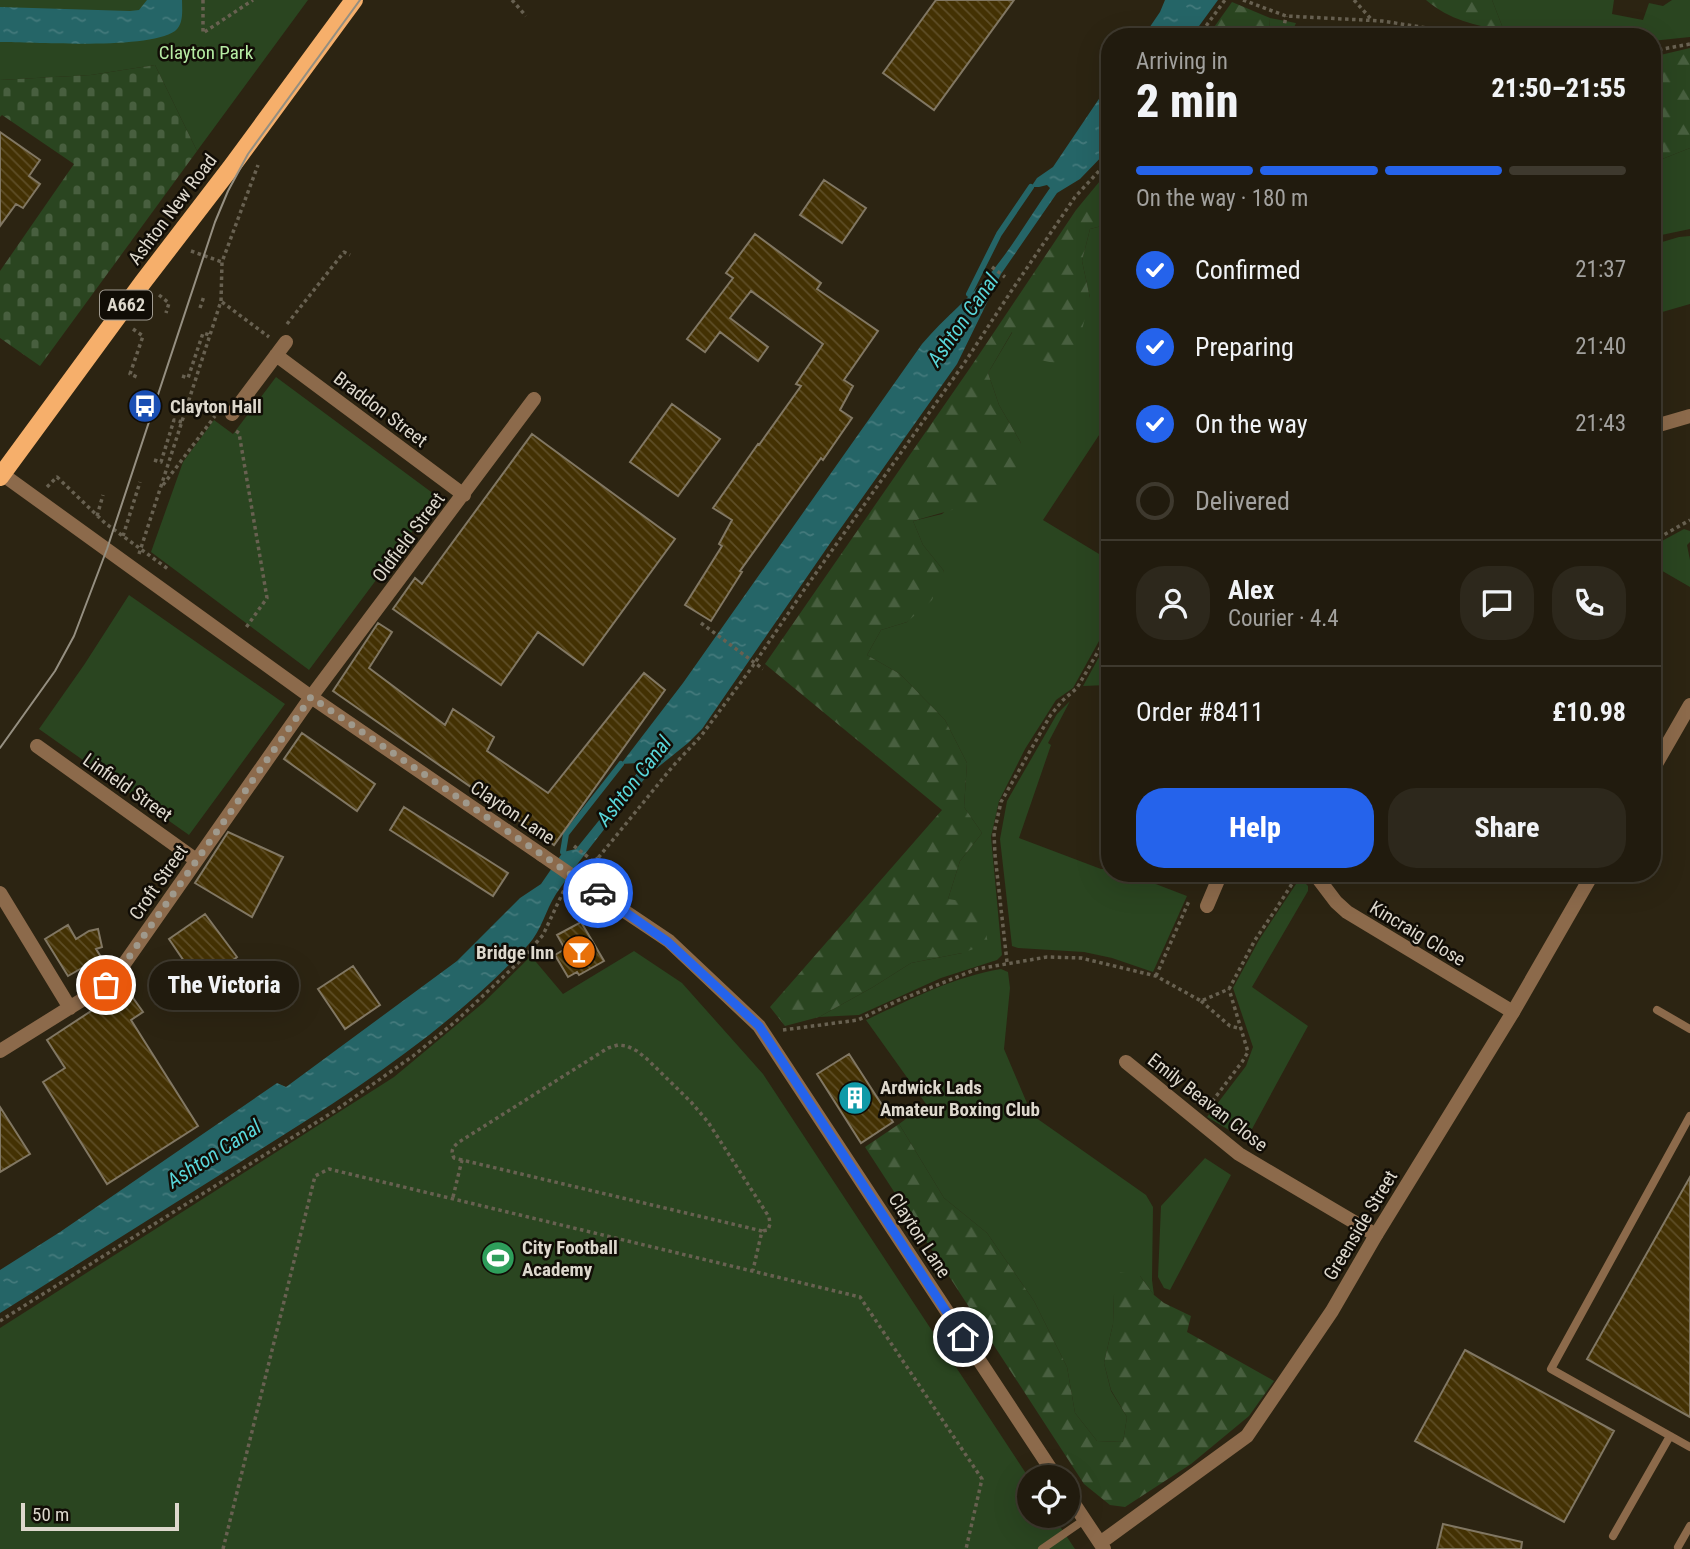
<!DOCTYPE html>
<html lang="en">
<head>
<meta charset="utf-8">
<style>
	body { margin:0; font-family:"Roboto Condensed",sans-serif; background:#2d281c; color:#f1f3f6; height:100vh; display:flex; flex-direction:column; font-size:26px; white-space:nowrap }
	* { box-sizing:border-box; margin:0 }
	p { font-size:23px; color:#a2a19e }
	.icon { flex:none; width:38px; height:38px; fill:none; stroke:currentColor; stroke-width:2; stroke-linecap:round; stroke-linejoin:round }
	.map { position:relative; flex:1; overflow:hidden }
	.details { position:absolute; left:1101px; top:28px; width:560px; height:854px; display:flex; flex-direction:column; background:#211b0e; border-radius:28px; box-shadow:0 7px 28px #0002,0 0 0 2px #3e392e }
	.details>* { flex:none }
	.tools { position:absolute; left:1017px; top:1465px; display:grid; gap:14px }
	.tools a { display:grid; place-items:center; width:63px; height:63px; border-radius:50%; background:#211b0e; box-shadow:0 7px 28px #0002,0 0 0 2px #3e392e; font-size:35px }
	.scale { position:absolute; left:21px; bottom:18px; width:158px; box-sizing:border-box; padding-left:7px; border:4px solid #ddd8cd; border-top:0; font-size:19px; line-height:24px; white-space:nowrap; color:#ddd8cd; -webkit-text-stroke:5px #110d06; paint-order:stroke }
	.pin { position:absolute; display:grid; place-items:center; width:60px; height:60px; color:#fff; margin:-30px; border:4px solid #fff; border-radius:50%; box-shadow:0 2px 7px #0007 }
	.courier { position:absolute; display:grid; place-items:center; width:70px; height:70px; margin:-35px; border:5px solid #2563eb; border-radius:50%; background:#fff; color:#222; box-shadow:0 2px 9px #0007 }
	.bubble { position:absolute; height:49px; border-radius:24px; background:#211b0e; box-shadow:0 7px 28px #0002,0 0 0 2px #3e392e; font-size:23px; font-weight:800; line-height:49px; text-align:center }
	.headline em { font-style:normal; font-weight:800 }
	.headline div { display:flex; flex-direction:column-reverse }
	.headline { display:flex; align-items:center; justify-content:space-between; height:119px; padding:0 35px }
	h1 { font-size:46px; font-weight:800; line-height:52px }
	.bar { display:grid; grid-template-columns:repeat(4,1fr); gap:10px 7px; align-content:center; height:84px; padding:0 35px }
	.bar i { height:9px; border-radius:5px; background:#3e392e }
	.bar .current { background:#2563eb }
	.bar p { grid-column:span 4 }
	.line { display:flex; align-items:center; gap:18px; padding:0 35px; border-top:2px solid #3e392e }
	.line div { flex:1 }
	.round { display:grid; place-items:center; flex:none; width:74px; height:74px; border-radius:28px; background:#2d281c }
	ol { padding:0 35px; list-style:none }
	li { display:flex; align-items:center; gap:21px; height:77px }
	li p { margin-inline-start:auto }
	li .icon { padding:7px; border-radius:50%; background:#2563eb; color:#fff; stroke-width:4 }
	li:last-child { color:#a2a19e }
	li i { width:38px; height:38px; border:4px solid #3e392e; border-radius:50% }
	.button { display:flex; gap:14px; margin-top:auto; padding:14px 35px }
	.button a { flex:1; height:80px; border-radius:28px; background:#2563eb; color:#fff; font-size:28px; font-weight:800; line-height:80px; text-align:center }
	.button a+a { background:#2d281c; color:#f1f3f6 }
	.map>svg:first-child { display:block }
	.green { fill:#2a4520 }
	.forest { fill:url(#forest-firs) }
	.cemetery { fill:url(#cemetery-stones) }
	.water { fill:url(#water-ripples) }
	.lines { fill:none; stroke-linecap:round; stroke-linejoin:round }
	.stream { stroke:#256567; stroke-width:6 }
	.building { fill:url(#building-back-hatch); stroke:#817763; stroke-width:2 }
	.path { stroke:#686151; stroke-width:3.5; stroke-dasharray:3.5 3.5; stroke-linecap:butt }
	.service { stroke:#8c6a4b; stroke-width:8 }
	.minor { stroke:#8c6a4b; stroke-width:14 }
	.tertiary { stroke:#8c6a4b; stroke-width:14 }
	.primary { stroke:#f6af6b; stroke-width:18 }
	.tram { stroke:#958f81; stroke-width:2 }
	.path-bridge { stroke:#686151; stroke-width:3.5; stroke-dasharray:3.5 3.5; stroke-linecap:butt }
	.tertiary-bridge { stroke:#8c6a4b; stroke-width:14 }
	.done { stroke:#9f998c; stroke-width:7; stroke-dasharray:0 12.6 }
	.route { stroke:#2563eb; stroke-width:9 }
	.labels { text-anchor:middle; stroke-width:5; stroke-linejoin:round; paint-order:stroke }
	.shield { fill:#110d06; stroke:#a09b91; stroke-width:2 }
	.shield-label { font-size:18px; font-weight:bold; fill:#ddd8cd }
	.park-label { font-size:19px; fill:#b6eca4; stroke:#110d06 }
	.street-label { font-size:19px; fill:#ddd8cd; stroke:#110d06 }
	.poi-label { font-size:19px; font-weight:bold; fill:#ddd8cd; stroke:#110d06; text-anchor:start }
	.water-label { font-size:21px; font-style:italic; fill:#59d6da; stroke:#110d06 }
</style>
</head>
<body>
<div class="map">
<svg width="1690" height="1549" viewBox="0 0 1690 1549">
	<defs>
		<pattern id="forest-firs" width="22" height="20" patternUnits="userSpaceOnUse" patternTransform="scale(1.75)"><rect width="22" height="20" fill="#2a4520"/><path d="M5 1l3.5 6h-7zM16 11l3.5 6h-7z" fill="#485f3f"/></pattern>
		<pattern id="cemetery-stones" width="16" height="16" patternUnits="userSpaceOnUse" patternTransform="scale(1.75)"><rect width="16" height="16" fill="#2a4520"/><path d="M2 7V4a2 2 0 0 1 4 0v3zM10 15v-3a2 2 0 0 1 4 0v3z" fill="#485f3f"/></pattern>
		<pattern id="water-ripples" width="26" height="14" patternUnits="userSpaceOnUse" patternTransform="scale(1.75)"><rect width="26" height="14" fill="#256567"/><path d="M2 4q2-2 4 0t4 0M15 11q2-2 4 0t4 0" fill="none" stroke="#447a7c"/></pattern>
		<pattern id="building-back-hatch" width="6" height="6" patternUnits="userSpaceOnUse" patternTransform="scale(1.75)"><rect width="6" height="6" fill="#433103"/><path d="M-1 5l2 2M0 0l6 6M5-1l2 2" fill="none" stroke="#5e4e27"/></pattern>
	</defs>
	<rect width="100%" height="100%" fill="#2c2412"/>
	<path class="green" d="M 0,0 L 308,0 L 197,151 L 155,65 L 91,75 L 0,80 Z
		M 1492,0 L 1614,0 L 1612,14 L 1643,20 L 1649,3 L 1663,6 L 1672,0 L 1690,0 L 1690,37 L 1652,41 L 1652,37 L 1539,37 L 1504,31 Z
		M 1270,18 L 1296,23 L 1290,37 L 1269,37 Z
		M 1401,28 L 1453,36 L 1456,37 L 1381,37 L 1380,29 Z
		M 1690,148 L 1690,229 L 1652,237 L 1652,163 Z
		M 1109,224 L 1109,420 L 1043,520 L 1109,560 L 1109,623 L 1073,688 L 1056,700 L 1025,749 L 999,801 L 991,837 L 1002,955 L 997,960 L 941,978 L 859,1015 L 819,1017 L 873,987 L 911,963 L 962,953 L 948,899 L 960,861 L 982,833 L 964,807 L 967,763 L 945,720 L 900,674 L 867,655 L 881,630 L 907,622 L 944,571 L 923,545 L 913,521 L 942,514 L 1021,443 L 999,405 L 988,373 L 1013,331 L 1090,298 L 1082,261 L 1090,229 Z
		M 1690,236 L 1690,304 L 1652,315 L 1652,245 L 1679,237 Z
		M 276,377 L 438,497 L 309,670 L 151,552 L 183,462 L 214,420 L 233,434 Z
		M 1684,529 L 1690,531 L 1690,542 L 1687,545 L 1690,560 L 1690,587 L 1652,565 L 1652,542 L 1660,542 Z
		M 129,595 L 285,704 L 189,835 L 39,729 L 84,665 Z
		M 1109,639 L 1109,685 L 1083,686 Z
		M 1070,701 L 1048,743 L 1051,745 L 1019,838 L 1101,869 L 1109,869 L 1110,873 L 1127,873 L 1187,896 L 1153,972 L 1112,958 L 1084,952 L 1018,948 L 1012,946 L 1000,839 L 1007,801 L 1057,714 Z
		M 1300,882 L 1304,882 L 1308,886 L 1308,891 L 1252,987 L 1308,1026 L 1246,1140 L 1207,1117 L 1246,1066 L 1253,1047 L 1233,988 L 1259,940 L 1296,884 Z
		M 634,951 L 682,983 L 763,1074 L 1029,1478 L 1029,1516 L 1053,1516 L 1075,1549 L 0,1549 L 0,1328 L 394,1077 L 483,1003 L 531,956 L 563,994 Z
		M 1001,969 L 1008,972 L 1010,988 L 1004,1049 L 1032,1115 L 1146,1195 L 1153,1207 L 1152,1280 L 1154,1295 L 1140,1276 L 1114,1295 L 1113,1324 L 1104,1363 L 1111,1391 L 1127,1417 L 1123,1442 L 1097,1441 L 1075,1413 L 1067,1367 L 1034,1301 L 987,1233 L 944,1198 L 899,1124 L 926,1104 L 866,1020 C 909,1000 953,977 1001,969 Z
		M 1205,1158 L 1231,1175 L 1170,1290 L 1164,1288 L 1158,1277 L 1161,1206 Z"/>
	<path class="forest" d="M 1426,0 L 1492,0 L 1504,31 C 1473,24 1451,21 1426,0 Z
		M 1232,2 L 1270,18 L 1269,37 L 1207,37 Z
		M 1690,48 L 1690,148 L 1652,163 L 1652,57 Z
		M 1109,170 L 1109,224 L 1090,229 L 1082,261 L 1090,298 L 1079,342 L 1059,364 L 1026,357 L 1012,332 L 988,373 L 999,405 L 1021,443 L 1015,472 L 980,502 L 913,521 L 923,545 L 944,571 L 932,600 L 907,622 L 881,630 L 867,655 L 900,674 L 945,720 L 967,763 L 964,807 L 982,833 L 960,861 L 948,899 L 981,904 L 988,944 L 962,953 L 911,963 L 873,987 L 819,1017 L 785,1026 L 770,1007 L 942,810 L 765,664 L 970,368 L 1076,210 Z
		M 899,1124 L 944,1198 L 987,1233 L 1034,1301 L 1067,1367 L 1075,1413 L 1097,1441 L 1123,1442 L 1127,1417 L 1111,1390 L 1104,1363 L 1113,1324 L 1114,1295 L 1120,1272 L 1140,1276 L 1154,1295 L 1164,1303 L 1191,1316 L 1187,1332 L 1274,1381 L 1249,1416 L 1191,1464 L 1125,1507 L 1110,1505 L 1084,1484 L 865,1147 Z"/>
	<path class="cemetery" d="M 155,65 L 197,151 L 40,366 L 0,338 L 0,271 L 74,164 L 2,115 L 0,117 L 0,80 L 91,75 Z"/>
	<path class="water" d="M 147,0 L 182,0 C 182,10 184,24 175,31 C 148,50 36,42 0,42 L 0,7 L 130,11 L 139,10 Z
		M 1165,0 L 1218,0 L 1191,37 L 1143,37 L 1160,12 Z
		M 1109,84 L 1109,149 L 1080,179 L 1057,193 L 1001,274 L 957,364 L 831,542 L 702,729 L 688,743 L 657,768 L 650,772 C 618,812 585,852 556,894 C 545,911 542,930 528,945 C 445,1034 345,1097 242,1161 C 161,1212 81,1262 0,1313 L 0,1270 L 60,1232 L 277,1083 L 286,1087 L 457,961 L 520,898 L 541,884 L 563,852 L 576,849 L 642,767 L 638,763 L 621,764 L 683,683 L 922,344 C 944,318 972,296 994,269 C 1014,244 1031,215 1050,188 L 1047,185 L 1039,187 L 1031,187 L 1037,178 L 1053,167 Z"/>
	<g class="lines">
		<path class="stream" d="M 969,294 L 999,234 L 1031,187
			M 563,852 L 566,834 L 621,764"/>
	</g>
	<path class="building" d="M 936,0 L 1014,0 L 934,110 L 883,73 Z
		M 0,132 L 40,160 L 29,176 L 40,184 L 23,208 L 16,204 L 0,226 Z
		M 824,180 L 866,208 L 842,243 L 800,215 Z
		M 755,234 L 821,283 L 817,289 L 878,331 L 844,380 L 853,386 L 840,410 L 852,418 L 823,460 L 821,458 L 740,571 L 742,572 L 711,621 L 685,605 L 722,546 L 719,544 L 732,520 L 713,508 L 758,444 L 759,445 L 801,386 L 796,384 L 823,344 L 751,291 L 730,318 L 768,347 L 758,361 L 720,332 L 705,352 L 687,339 L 733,278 L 726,273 Z
		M 672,404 L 720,439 L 678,496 L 630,462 Z
		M 532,434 L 675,539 L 583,665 L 538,632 L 501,685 L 393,609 L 415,578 L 422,584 Z
		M 378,623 L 392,632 L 369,668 L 445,725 L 453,709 L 494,737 L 487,751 L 548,793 L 644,673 L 665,690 L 554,845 L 333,691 Z
		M 302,733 L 375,784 L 357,811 L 284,759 Z
		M 404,807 L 508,873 L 493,896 L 390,830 Z
		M 228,832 L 283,857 L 252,917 L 195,883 Z
		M 205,914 L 237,957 L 201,986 L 169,939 Z
		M 581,922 L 604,961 L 579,975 L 577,972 L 568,977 L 555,955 L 565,949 L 557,935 Z
		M 68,925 L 76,939 L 89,931 L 98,929 L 102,947 L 96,949 L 101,957 L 68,976 L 45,939 Z
		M 353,966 L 380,1005 L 345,1029 L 318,989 Z
		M 126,988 L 143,1012 L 131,1020 L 198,1126 L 107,1184 L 43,1082 L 65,1068 L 47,1040 Z
		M 849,1054 L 893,1122 L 861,1143 L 817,1074 Z
		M 0,1107 L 30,1154 L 0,1172 Z
		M 1690,1177 L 1690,1417 L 1587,1359 Z
		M 1465,1350 L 1614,1431 L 1564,1522 L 1415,1441 Z
		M 1443,1524 L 1522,1542 L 1521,1549 L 1437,1549 Z"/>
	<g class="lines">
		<path class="path" d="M 203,0 L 203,33 L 253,0
			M 512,0 L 526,16
			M 1243,0 L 1286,16 L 1382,21 L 1485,37
			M 1354,0 L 1371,19
			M 1198,37 L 1225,0
			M 1282,37 L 1286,16
			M 1652,51 L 1690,44
			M 191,251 L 222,262
			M 992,267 L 1005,277
			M 159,295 L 169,303 L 166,313
			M 222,302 L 269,337
			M 200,308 L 204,296
			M 287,324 L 344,252 L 350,255
			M 133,329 L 143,336 L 130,374 L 137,377
			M 182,376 L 188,378 L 203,333 L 210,335
			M 236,431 L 239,433 L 267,598 L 245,629
			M 154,460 L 161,462 L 174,420 L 182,422
			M 163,485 L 215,416
			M 47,487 L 57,477 L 105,523 L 168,569 L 167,571
			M 97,516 L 103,495
			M 123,536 L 140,482
			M 1652,540 L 1655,540 L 1690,520
			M 139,554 L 221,301 L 222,262 L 258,165
			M 574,846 L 588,857
			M 583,864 L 598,858
			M 592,870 L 598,858 L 673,766 L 701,736 L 750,670 L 804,590 L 965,362 L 1012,290 L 1075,197 L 1110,159
			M 1007,962 L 995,855 L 994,833 L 1001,802 L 1050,716 L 1062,701 L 1077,688 L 1110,631
			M 1156,976 L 1189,901
			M 1201,1001 L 1230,1026 L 1242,1029
			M 783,1030 L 858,1020 L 897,1001 L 977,969 L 1047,957 L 1081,958 L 1156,976 L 1201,1001 L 1229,989 L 1255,940 L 1276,909 L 1297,876
			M 1208,1107 L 1242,1062 L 1248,1052 L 1229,989
			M 462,1160 L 454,1158 C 450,1150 453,1147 459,1142 L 608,1048 L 618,1045 L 627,1046 L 637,1051 L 647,1059 L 691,1102 L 708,1122 L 769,1217 L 770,1224 L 768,1230 L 762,1231
			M 453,1197 L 462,1160 L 762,1231 L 753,1270
			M 0,1321 L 336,1110 L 413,1056 L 455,1022 L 519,962 L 543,935 L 564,890
			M 223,1549 L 315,1176 L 329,1169 L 860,1297 L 982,1479 L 966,1549"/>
		<path class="service" d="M 1657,1010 L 1690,1029
			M 1690,1116 L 1551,1369 L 1690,1447
			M 1613,1536 L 1670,1436
			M 1678,1547 L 1690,1526
			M 1042,1549 L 1084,1520"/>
		<path class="minor" d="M 276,355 L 464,495
			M 232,414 L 286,342
			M 1652,427 L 1690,416
			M 37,746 L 196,860
			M 1314,873 L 1336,902 L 1347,912 L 1513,1012
			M 0,893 L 70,1008
			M 1207,906 L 1221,873
			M 0,1051 L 106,985 L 115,977 L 311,697 L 534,399
			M 1126,1062 L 1239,1154 L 1376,1235"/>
		<path class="tertiary" d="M 2,474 L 311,697 L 542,855
			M 1652,771 L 1690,705
			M 587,886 L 669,941 L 759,1026 L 1056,1477
			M 1068,1495 L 1104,1549
			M 1100,1543 L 1247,1436 L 1332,1311 L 1376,1235 L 1513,1012 L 1593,873"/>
		<path class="primary" d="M 0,477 L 143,282 L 232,166 L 354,0"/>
		<path class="tram" d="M 0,748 L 55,671 L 74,636 L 107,549 L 215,222 L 228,191 L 248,154 L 360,0"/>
		<path class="path-bridge" d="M 701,623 L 763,669"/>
		<path class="tertiary-bridge" d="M 542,855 L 587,886"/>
	</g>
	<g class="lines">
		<path class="done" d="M 106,985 L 115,977 L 311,697 L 598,893"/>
		<path class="route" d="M 598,893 L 668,942 L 759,1026 L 963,1337"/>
	</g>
	<defs>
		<g id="bus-disc" transform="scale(1.75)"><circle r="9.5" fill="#1a4fb4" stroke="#110d06"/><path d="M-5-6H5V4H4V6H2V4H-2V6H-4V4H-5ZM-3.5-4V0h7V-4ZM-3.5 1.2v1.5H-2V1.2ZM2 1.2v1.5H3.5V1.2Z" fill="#fff"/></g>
		<g id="bar-disc" transform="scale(1.75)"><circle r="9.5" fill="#e8710a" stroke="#110d06"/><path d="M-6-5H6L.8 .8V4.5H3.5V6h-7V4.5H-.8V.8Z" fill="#fff"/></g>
		<g id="building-disc" transform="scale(1.75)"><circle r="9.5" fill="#0f9aa8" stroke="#110d06"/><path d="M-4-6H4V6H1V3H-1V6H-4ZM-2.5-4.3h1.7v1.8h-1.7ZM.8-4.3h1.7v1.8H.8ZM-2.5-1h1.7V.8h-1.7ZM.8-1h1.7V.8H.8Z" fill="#fff"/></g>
		<g id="stadium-disc" transform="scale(1.75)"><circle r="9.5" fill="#2e9e5b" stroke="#110d06"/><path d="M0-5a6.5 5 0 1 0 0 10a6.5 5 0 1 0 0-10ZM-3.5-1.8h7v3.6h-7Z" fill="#fff"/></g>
	</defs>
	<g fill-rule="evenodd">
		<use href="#bus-disc" x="145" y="406"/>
		<use href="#bar-disc" x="579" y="952"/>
		<use href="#building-disc" x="855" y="1098"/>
		<use href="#stadium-disc" x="498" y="1258"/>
	</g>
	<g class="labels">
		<rect class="shield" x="100" y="290.5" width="52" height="29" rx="5"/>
		<g class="shield-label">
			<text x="126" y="311">A662</text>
		</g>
		<g class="park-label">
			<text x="206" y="59">Clayton Park</text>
		</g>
		<g class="street-label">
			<text transform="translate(172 209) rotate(-53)" y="7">Ashton New Road</text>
			<text transform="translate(381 409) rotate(37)" y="7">Braddon Street</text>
			<text transform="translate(408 537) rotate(-53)" y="7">Oldfield Street</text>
			<text transform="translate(128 787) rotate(35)" y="7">Linfield Street</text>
			<text transform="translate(513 812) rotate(34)" y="7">Clayton Lane</text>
			<text transform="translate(158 882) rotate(-55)" y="7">Croft Street</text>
			<text transform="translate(1418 933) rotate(31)" y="7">Kincraig Close</text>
			<text transform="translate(1208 1102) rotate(38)" y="7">Emily Beavan Close</text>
			<text transform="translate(1360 1225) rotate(-59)" y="7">Greenside Street</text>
			<text transform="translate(920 1235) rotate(57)" y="7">Clayton Lane</text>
		</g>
		<g class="poi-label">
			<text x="170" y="413">Clayton Hall</text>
			<text x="554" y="959" text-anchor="end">Bridge Inn</text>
			<text x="880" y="1094">Ardwick Lads<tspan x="880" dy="22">Amateur Boxing Club</tspan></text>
			<text x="522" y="1254">City Football<tspan x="522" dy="22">Academy</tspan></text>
		</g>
		<g class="water-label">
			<text transform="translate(963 320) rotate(-55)" y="7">Ashton Canal</text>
			<text transform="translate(634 781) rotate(-52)" y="7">Ashton Canal</text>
			<text transform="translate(214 1154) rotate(-33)" y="7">Ashton Canal</text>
		</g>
	</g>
</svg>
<div class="tools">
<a><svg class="icon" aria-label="locate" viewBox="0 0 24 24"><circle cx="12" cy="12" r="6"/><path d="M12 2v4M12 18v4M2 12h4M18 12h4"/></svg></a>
</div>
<div class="scale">50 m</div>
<div class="pin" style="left:106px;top:985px;background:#ea580c"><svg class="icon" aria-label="bag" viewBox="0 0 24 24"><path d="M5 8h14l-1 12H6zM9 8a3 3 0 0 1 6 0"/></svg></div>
<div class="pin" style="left:963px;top:1337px;background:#1f2937"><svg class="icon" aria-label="home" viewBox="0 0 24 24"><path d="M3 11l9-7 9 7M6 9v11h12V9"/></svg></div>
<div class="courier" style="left:598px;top:893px"><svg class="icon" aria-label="car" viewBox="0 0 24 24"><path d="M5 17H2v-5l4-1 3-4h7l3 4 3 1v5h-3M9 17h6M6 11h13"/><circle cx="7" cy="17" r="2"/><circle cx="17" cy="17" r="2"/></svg></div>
<div class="bubble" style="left:149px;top:961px;width:150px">The Victoria</div>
<section class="details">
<div class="headline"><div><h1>2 min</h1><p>Arriving in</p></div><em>21:50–21:55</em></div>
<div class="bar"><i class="current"></i><i class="current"></i><i class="current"></i><i></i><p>On the way · 180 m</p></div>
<ol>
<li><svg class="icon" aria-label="check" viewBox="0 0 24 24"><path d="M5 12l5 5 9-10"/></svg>Confirmed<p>21:37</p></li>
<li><svg class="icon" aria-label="check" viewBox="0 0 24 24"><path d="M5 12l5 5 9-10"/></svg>Preparing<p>21:40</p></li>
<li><svg class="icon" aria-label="check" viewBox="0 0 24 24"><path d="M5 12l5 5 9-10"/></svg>On the way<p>21:43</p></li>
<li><i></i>Delivered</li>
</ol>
<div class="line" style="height:126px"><a class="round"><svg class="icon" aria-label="person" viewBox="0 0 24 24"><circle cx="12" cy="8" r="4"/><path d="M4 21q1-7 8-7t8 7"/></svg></a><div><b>Alex</b><p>Courier · 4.4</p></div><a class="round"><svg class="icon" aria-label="chat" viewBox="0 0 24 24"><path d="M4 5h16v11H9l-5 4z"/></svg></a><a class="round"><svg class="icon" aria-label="phone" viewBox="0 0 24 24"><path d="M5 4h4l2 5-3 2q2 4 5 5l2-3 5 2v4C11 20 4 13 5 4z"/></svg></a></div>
<div class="line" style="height:91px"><div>Order #8411</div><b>£10.98</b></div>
<div class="button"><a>Help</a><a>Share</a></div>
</section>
</div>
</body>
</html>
